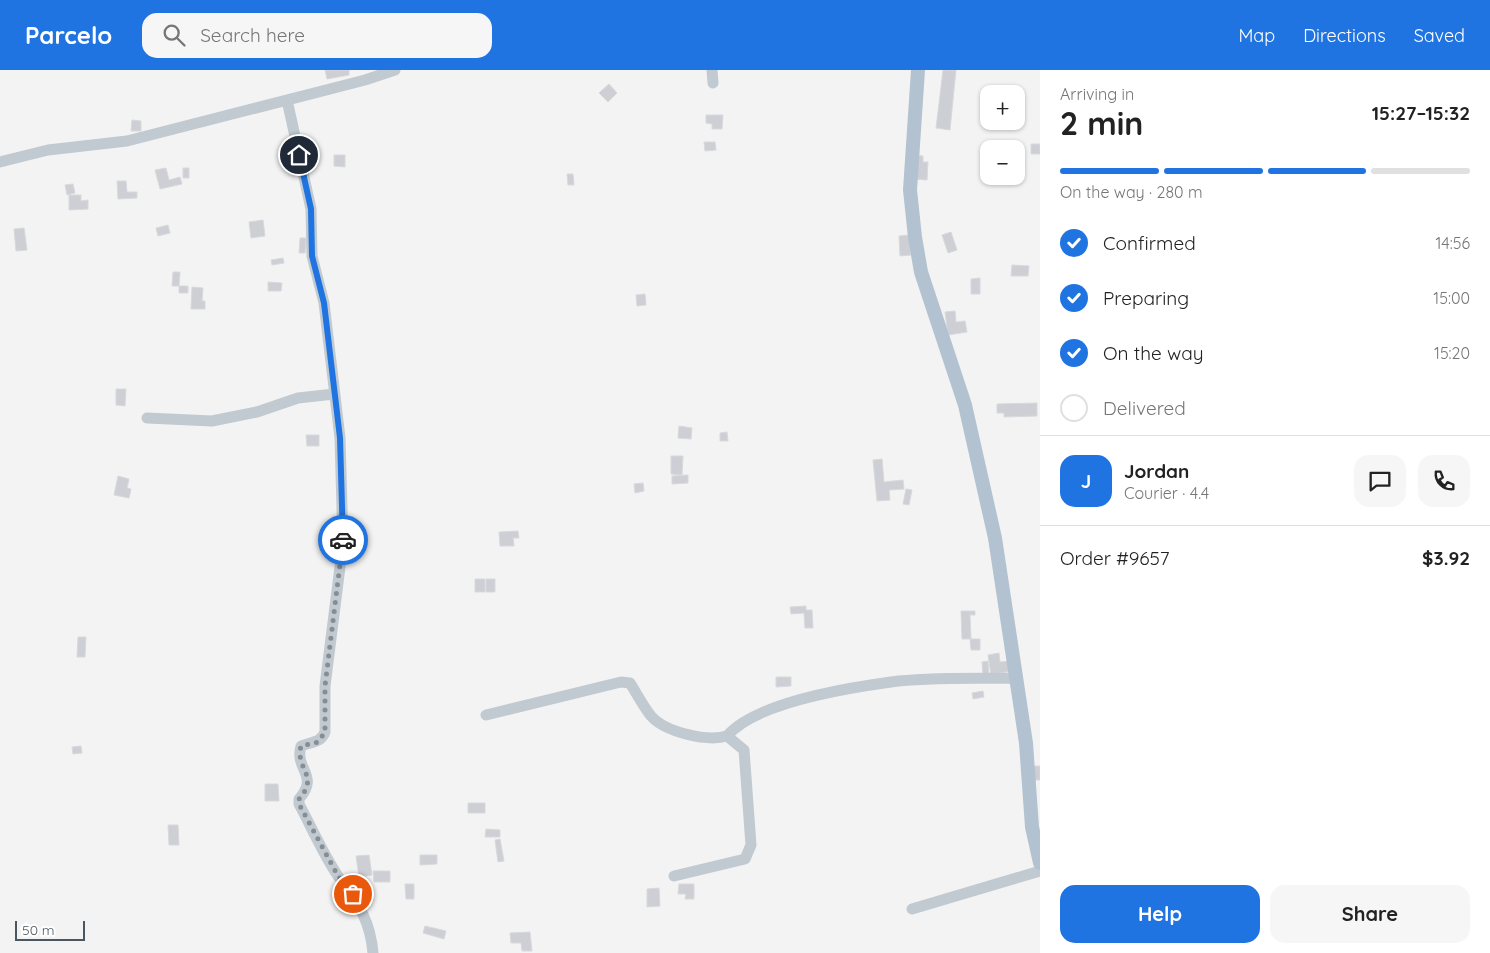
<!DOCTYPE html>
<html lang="en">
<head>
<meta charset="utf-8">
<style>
	body { margin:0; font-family:Quicksand,sans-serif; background:#f6f6f6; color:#222; height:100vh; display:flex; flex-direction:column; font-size:19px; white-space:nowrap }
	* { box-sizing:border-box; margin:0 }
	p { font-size:16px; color:#767676 }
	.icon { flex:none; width:28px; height:28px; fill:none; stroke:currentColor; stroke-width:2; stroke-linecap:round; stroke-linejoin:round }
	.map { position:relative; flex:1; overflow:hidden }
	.sheet { display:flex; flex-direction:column; background:#fff; width:450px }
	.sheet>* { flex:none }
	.controls { position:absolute; left:980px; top:15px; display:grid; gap:10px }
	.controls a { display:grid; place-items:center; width:45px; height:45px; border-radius:10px; background:#fff; box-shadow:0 1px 4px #0004; font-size:25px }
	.scale { position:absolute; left:15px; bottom:12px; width:70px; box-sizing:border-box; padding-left:5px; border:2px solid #4a5660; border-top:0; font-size:14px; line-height:18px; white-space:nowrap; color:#4a5660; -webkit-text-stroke:4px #fff; paint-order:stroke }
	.pin { position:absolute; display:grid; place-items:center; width:42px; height:42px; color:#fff; margin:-21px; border:2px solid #fff; border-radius:50%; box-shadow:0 1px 5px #0007 }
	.courier { position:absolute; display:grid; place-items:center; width:50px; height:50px; margin:-25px; border:4px solid #2074e1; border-radius:50%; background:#fff; color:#222; box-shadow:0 1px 6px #0007 }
	.overview em { font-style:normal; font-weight:700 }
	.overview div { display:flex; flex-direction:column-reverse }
	.overview { display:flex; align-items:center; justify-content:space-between; height:85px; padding:0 20px }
	h1 { font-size:32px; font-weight:700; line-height:38px }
	.bar { display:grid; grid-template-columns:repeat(4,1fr); gap:8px 5px; align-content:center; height:60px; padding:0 20px }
	.bar i { height:6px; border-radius:4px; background:#e0e0e0 }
	.bar .active { background:#2074e1 }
	.bar p { grid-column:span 4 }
	.line { display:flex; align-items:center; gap:12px; padding:0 20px; border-top:1px solid #e0e0e0 }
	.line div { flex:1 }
	.round { display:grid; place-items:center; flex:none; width:52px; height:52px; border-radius:15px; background:#f6f6f6 }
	ol { padding:0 20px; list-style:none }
	li { display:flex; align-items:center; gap:15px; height:55px }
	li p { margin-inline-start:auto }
	li .icon { padding:5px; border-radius:50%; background:#2074e1; color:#fff; stroke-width:4 }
	li:last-child { color:#767676 }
	li i { width:28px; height:28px; border:2px solid #e0e0e0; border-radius:50% }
	.primary-button { display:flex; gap:10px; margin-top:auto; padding:10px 20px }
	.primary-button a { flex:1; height:58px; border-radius:15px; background:#2074e1; color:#fff; font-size:20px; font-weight:700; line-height:58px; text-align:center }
	.primary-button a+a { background:#f6f6f6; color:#222 }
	header { display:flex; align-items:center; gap:30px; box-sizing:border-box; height:70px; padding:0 25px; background:#2074e1; color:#fff }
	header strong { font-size:24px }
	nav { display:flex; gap:28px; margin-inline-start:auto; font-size:18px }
	.search { width:350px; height:45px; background:#f6f6f6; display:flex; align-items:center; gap:12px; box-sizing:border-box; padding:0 18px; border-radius:15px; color:#767676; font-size:19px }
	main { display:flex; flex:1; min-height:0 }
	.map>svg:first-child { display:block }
	.building { fill:#cdcfd4; stroke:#d7d9dd }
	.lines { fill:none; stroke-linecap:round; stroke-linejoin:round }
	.minor { stroke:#c1cad1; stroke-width:11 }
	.major { stroke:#b3c2d0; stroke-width:14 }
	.done { stroke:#868d93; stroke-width:5; stroke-dasharray:0 9 }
	.route { stroke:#2074e1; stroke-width:6 }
</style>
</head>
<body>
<header>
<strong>Parcelo</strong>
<div class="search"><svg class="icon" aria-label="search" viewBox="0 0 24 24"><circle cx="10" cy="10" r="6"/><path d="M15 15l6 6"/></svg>Search here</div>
<nav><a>Map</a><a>Directions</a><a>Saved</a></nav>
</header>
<main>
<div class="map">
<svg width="1040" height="883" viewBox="0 0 1040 883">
	<rect width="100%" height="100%" fill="#f4f3f3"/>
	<path class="building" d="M 325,0 L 349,0 L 349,5 L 327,9 Z
		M 943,0 L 956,0 L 950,60 L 936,58 Z
		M 609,14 L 617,23 L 608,32 L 599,23 Z
		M 706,45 L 723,45 L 722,59 L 712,59 L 712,54 L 706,53 Z
		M 132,50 L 141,51 L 141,61 L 131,61 Z
		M 704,72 L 715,72 L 716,80 L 705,81 Z
		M 1031,74 L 1040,74 L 1040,84 L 1031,84 Z
		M 334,85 L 345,85 L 345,97 L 334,96 Z
		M 914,85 L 923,86 L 923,92 L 928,92 L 927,110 L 913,109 Z
		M 166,98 L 169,110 L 180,107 L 182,114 L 160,119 L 155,100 Z
		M 183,98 L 189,98 L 189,108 L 183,108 Z
		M 567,104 L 573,104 L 574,115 L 568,115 Z
		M 117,111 L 126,111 L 127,122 L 137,122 L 137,128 L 118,129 Z
		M 73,114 L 75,123 L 67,125 L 65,115 Z
		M 69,125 L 81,125 L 81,131 L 88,130 L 88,139 L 69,140 Z
		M 263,150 L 265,166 L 251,168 L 249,152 Z
		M 168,155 L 170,163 L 158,166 L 156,158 Z
		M 24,158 L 27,180 L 16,181 L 14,159 Z
		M 951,162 L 957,180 L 948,183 L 942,165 Z
		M 909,165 L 911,185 L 900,186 L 899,166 Z
		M 300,168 L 306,168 L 305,183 L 299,183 Z
		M 283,188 L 284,193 L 272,195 L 271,190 Z
		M 1012,195 L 1029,196 L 1028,206 L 1011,206 Z
		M 173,202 L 180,202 L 179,216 L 188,216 L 188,223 L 179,223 L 179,216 L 172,216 Z
		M 980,208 L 980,224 L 971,224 L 971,209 Z
		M 268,212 L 282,213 L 281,221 L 268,221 Z
		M 192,217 L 203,218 L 202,231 L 205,231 L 205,239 L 191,239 Z
		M 645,224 L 646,235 L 637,236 L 636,225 Z
		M 955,241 L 956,252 L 965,251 L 967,262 L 948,265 L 945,242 Z
		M 116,319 L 126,319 L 125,336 L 116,335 Z
		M 1037,333 L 1037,346 L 1004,347 L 1004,343 L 997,343 L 997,334 Z
		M 679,356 L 692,358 L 691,369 L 678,368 Z
		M 727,362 L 728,371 L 720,371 L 720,363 Z
		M 306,365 L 319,365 L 319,376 L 307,376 Z
		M 671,386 L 683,386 L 682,405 L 671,404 Z
		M 882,389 L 884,412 L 903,410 L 904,419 L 889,420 L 890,430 L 877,431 L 873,390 Z
		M 688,405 L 688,413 L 672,414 L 672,406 Z
		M 118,406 L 129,409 L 127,418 L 131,419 L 129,428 L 114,425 Z
		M 643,413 L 644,421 L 635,423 L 634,414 Z
		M 906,419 L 912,420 L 909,435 L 903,434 Z
		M 518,461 L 519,468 L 513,468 L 514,476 L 500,476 L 499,462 Z
		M 475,509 L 485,509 L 485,522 L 475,522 Z
		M 486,509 L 495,509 L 495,522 L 486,522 Z
		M 806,536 L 806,540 L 812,540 L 813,558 L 805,558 L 804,543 L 791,544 L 790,537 Z
		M 961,541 L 975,541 L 975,545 L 970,545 L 971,569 L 962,569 Z
		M 78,567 L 86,567 L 85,587 L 77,587 Z
		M 970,569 L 980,569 L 980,580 L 971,580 Z
		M 999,583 L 1000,592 L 1009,591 L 1011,601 L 991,605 L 988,585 Z
		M 988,591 L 989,606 L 983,606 L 982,592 Z
		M 776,607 L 791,607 L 791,616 L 776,617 Z
		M 983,621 L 984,627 L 973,629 L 972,623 Z
		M 81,676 L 82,683 L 73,684 L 72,677 Z
		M 1034,696 L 1040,696 L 1040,710 L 1034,710 Z
		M 265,714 L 278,714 L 279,731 L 265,731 Z
		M 468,733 L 485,733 L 485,743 L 468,743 Z
		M 168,755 L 178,755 L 179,775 L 169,775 Z
		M 486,759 L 500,760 L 500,767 L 485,767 Z
		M 500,769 L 504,791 L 498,792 L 495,770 Z
		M 369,785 L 372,805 L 359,807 L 356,786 Z
		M 420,785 L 437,785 L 437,794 L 420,795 Z
		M 373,801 L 390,801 L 390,812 L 374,812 Z
		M 405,814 L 414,814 L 414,829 L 406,829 Z
		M 679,814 L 694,814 L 694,829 L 685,829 L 686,824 L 678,824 Z
		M 659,818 L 660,836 L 647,837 L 647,819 Z
		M 425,856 L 446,861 L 444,869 L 423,863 Z
		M 530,862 L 532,881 L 522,881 L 521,873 L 511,873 L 510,863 Z"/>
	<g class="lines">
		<path class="minor" d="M 712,0 L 713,13
			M 287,30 L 311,139 L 312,186 L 324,233 L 340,368 L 343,473 L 325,616 L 325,662 C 321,673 311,672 301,676 C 294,700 320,705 299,729 L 299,734 C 312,758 323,784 338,806 C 357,833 370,848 373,883
			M 0,92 L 48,80 L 127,71 L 365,10 L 395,0
			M 147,348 L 212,351 L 257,342 L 298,328 L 334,324
			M 486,645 L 621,612 L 630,613 C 637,624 643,636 651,646 C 665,662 707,672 727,666
			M 674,806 L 745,789 L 751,775 L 744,680 L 727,666 C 755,633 847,618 891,612 C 930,607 976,609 1016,608
			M 912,839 L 1040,801"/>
		<path class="major" d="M 918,0 L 910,120 L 915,167 L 921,202 L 965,335 L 995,468 L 1026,673 L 1032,757 L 1040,793"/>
	</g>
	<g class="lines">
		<path class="done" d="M 343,470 L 325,616 L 325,662 L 318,672 L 301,676 C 295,700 320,705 299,729 L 299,734 L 338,806 L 353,824"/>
		<path class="route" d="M 299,85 L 311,139 L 312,186 L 324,233 L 340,368 L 343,470"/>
	</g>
</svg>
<div class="controls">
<a>+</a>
<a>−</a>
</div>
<div class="scale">50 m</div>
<div class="pin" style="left:353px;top:824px;background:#ea580c"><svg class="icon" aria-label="bag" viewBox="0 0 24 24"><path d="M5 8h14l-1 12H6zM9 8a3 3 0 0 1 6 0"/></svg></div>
<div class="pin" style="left:299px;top:85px;background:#1f2937"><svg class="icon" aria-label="home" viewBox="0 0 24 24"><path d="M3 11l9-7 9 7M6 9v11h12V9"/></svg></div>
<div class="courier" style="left:343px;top:470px"><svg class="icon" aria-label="car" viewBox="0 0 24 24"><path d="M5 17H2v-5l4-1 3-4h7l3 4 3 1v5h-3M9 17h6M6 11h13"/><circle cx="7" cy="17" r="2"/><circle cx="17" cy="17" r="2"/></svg></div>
</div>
<section class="sheet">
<div class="overview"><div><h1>2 min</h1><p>Arriving in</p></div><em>15:27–15:32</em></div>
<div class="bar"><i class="active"></i><i class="active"></i><i class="active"></i><i></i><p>On the way · 280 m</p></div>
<ol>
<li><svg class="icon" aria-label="check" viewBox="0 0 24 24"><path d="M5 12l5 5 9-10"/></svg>Confirmed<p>14:56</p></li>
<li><svg class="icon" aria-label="check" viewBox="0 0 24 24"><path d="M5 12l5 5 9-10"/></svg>Preparing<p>15:00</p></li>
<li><svg class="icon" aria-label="check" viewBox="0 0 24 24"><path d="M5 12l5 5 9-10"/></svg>On the way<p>15:20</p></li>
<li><i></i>Delivered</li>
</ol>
<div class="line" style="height:90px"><b class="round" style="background:#2074e1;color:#fff">J</b><div><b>Jordan</b><p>Courier · 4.4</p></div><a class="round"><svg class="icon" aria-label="chat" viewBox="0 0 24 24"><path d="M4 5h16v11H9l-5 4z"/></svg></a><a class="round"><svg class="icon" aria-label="phone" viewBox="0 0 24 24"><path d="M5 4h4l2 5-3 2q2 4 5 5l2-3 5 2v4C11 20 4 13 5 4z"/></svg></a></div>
<div class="line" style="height:65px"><div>Order #9657</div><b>$3.92</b></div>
<div class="primary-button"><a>Help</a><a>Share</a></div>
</section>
</main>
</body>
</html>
